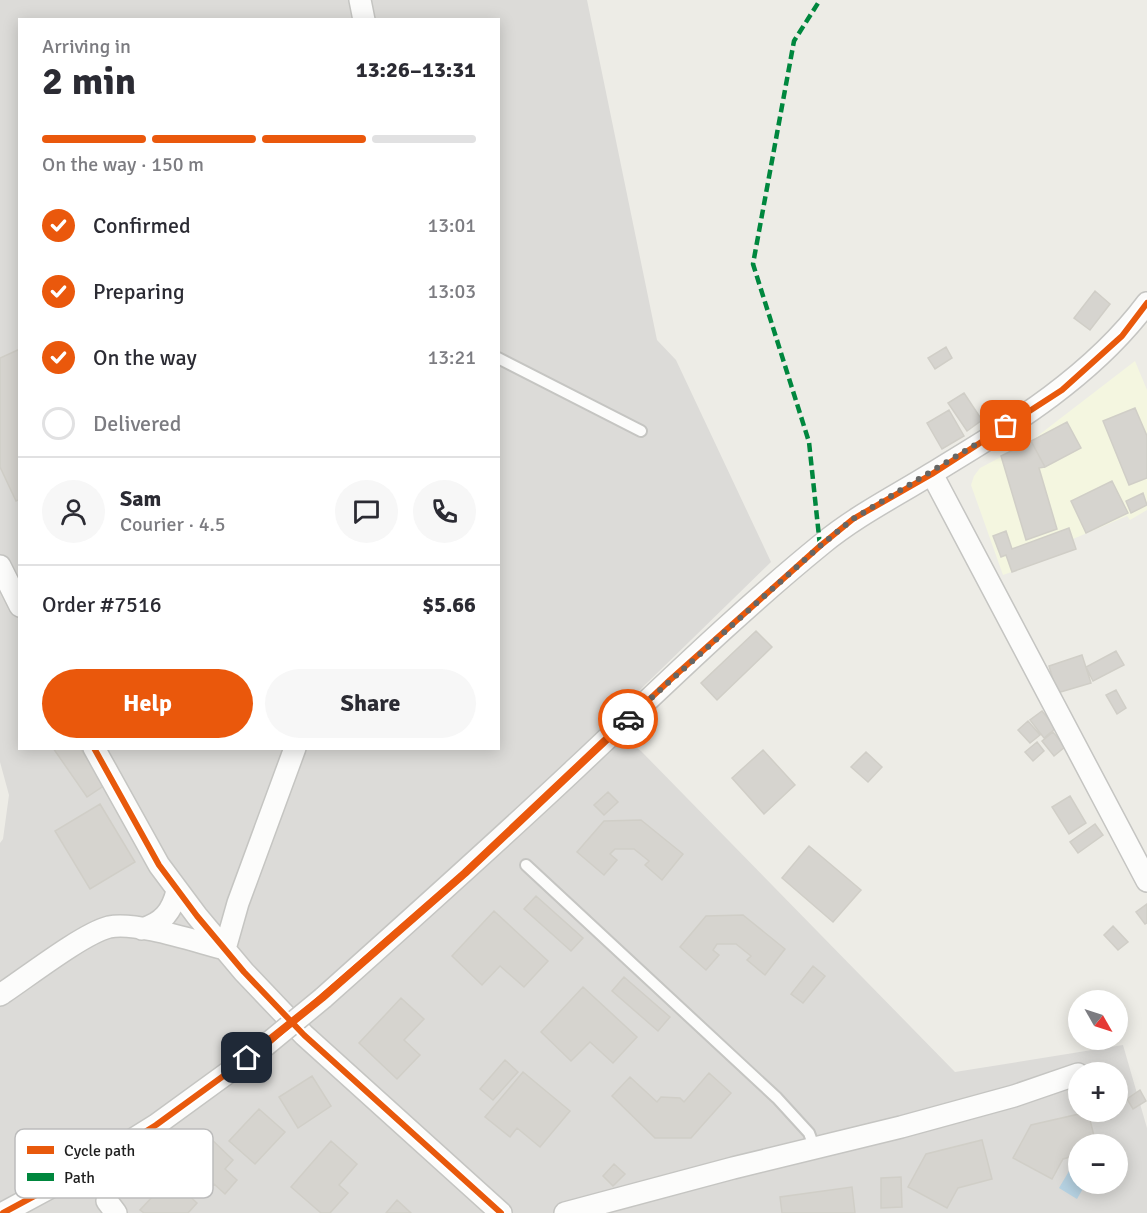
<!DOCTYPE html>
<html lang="en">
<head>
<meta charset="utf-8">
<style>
	body { margin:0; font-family:Signika,sans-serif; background:#f7f7f7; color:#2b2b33; height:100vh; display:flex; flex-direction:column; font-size:22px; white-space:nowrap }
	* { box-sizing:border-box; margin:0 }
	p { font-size:20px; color:#7c7c81 }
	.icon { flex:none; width:33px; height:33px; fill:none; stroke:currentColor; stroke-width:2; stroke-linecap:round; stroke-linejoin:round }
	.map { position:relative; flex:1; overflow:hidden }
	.side { position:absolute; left:18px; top:18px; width:482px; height:732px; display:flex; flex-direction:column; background:#fff; border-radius:0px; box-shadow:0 3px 15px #0003 }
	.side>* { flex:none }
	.needle { width:39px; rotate:129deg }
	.controls { position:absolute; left:1068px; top:990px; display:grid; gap:12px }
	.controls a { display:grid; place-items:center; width:60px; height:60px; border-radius:50%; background:#fff; box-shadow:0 3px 15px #0003; font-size:30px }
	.pin { position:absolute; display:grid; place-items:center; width:51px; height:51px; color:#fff; margin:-26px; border-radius:12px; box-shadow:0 3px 9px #0006 }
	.courier { position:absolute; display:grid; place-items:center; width:60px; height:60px; margin:-30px; border:4px solid #ea580c; border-radius:50%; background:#fff; color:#222; box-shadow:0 2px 8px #0007 }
	.headline em { font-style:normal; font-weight:700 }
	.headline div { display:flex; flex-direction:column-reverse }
	.headline { display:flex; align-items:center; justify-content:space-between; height:102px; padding:0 24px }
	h1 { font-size:39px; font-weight:700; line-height:45px }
	.bar { display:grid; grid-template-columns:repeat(4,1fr); gap:9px 6px; align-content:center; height:72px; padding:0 24px }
	.bar i { height:8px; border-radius:4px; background:#e1e1e2 }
	.bar .on { background:#ea580c }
	.bar p { grid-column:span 4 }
	.line { display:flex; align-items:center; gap:15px; padding:0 24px; border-top:2px solid #e1e1e2 }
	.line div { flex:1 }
	.round { display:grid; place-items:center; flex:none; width:63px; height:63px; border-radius:32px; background:#f7f7f7 }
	ol { padding:0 24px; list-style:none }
	li { display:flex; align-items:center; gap:18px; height:66px }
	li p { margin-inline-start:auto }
	li .icon { padding:6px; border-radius:50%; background:#ea580c; color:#fff; stroke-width:4 }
	li:last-child { color:#7c7c81 }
	li i { width:33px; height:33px; border:3px solid #e1e1e2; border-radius:50% }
	.primary-button { display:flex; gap:12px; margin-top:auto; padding:12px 24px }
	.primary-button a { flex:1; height:69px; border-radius:36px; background:#ea580c; color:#fff; font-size:24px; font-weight:700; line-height:69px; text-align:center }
	.primary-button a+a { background:#f7f7f7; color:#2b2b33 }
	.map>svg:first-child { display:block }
	.residential { fill:#dcdbd8; fill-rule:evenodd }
	.education { fill:#f4f6e0 }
	.water { fill:#b6d2e2 }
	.building { fill:#d6d4cf; stroke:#d0cec7; stroke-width:1.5 }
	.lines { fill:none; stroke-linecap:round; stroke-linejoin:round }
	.service-casing { stroke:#c5c5c2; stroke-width:14 }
	.minor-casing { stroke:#c5c5c2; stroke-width:24 }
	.service { stroke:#fcfcfb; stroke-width:10 }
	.minor { stroke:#fcfcfb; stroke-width:21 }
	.minor-bridge-casing { stroke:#c5c5c2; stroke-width:24; stroke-linecap:butt }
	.minor-bridge { stroke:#fcfcfb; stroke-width:21 }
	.quiet { stroke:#00873e; stroke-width:4.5; stroke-dasharray:9 4.5; stroke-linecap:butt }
	.cycleway-casing { stroke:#fff; stroke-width:10 }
	.cycleway { stroke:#e8590c; stroke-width:6 }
	.done { stroke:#666664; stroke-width:6; stroke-dasharray:0 10.8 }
	.route { stroke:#ea580c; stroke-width:8 }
	.key { fill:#fff; stroke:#bcbcbc; stroke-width:1.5 }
	.key-label { font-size:16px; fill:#1e1e1e }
</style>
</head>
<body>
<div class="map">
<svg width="1147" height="1213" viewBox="0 0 1147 1213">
	<rect width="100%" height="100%" fill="#edece6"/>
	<path class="residential" d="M 0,0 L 587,0 L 657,340 L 676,360 L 771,562 L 605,724 L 641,751 L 955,1072 L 1123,1045 L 1147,1128 L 1147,1213 L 0,1213 L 0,843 L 3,839 L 9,795 L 0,762 ZM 20,20 L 498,20 L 498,748 L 20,748 ZM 1078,1072 L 1118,1072 L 1118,1112 L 1078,1112 ZM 1078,1144 L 1118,1144 L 1118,1184 L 1078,1184 Z"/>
	<path class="education" d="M 1135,361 L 1147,390 L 1147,510 L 1130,520 L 1127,516 L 1073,539 L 1076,549 L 1003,575 L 971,485 L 974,476 L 980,468 L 1031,441 Z"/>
	<path class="water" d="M 1078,1164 L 1078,1184 L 1090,1184 L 1085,1185 L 1077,1199 L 1059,1188 L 1072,1166 Z"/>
	<path class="building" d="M 1095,291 L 1110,304 L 1090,330 L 1074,318 Z
		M 946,347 L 952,358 L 935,369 L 928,358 Z
		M 20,349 L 20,499 L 16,501 L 0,467 L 0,358 Z
		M 964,393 L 982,420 L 967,431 L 948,403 Z
		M 1135,408 L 1147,436 L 1147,478 L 1129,485 L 1103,421 Z
		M 949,410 L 964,436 L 942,449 L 927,423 Z
		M 1067,422 L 1081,448 L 1045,467 L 1031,441 Z
		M 1031,441 L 1045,467 L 1039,468 L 1057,529 L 1026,540 L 1001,456 Z
		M 1112,481 L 1128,513 L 1086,533 L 1071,501 Z
		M 1143,493 L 1147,505 L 1131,513 L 1126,501 Z
		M 1069,528 L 1076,549 L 1012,572 L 1006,555 L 1001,557 L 993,536 L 1006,531 L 1012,549 Z
		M 756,631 L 772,647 L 717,700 L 701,683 Z
		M 1116,651 L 1124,665 L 1093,681 L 1086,667 Z
		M 1082,655 L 1091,683 L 1057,693 L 1049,666 Z
		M 1116,690 L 1126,708 L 1117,714 L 1106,695 Z
		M 1042,711 L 1056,728 L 1044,738 L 1030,720 Z
		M 1028,721 L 1040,735 L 1030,743 L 1018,730 Z
		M 1053,732 L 1065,747 L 1054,756 L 1042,741 Z
		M 1037,742 L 1044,751 L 1033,761 L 1025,752 Z
		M 53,748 L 80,748 L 105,785 L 87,797 Z
		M 763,750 L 795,785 L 764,814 L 732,778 Z
		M 866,752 L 882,767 L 868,782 L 851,767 Z
		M 608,792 L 618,802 L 604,815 L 594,805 Z
		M 1070,796 L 1086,823 L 1069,834 L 1052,807 Z
		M 100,804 L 135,862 L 90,889 L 55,831 Z
		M 641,820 L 683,854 L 662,880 L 645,865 L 649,861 L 634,849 L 615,849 L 610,854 L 617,860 L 604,875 L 577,852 L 604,821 Z
		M 1095,824 L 1103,835 L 1078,853 L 1070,842 Z
		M 809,846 L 861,890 L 833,922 L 782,878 Z
		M 536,896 L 583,938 L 571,951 L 524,909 Z
		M 1147,904 L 1147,923 L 1145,924 L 1136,912 Z
		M 494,911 L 548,961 L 524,987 L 500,966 L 482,985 L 452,956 Z
		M 743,915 L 785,949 L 765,975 L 747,960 L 751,956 L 736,944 L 717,944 L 713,950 L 719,955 L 706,970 L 680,947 L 706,916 Z
		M 1113,926 L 1128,942 L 1118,950 L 1104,935 Z
		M 813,966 L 825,976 L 803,1003 L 791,994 Z
		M 624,977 L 670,1017 L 658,1031 L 612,991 Z
		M 583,987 L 637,1037 L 613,1063 L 590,1042 L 571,1061 L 541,1032 Z
		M 401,998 L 424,1019 L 404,1040 L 420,1055 L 397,1079 L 359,1043 Z
		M 505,1060 L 518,1072 L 493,1100 L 480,1089 Z
		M 523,1072 L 570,1111 L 540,1147 L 517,1128 L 510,1137 L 485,1117 Z
		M 709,1073 L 731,1093 L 691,1138 L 655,1138 L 612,1096 L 630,1077 L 657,1102 L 661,1097 L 680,1098 L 684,1102 Z
		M 312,1076 L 331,1106 L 298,1128 L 279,1097 Z
		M 1140,1090 L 1146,1101 L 1133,1109 L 1127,1099 Z
		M 259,1109 L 285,1132 L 255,1164 L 229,1141 Z
		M 1088,1112 L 1096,1144 L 1078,1144 L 1078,1155 L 1063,1159 L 1052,1179 L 1013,1158 L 1031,1125 Z
		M 1096,1112 L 1109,1112 L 1111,1119 L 1099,1121 Z
		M 207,1135 L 233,1160 L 225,1169 L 237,1180 L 225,1194 L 214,1184 L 206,1193 L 178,1167 Z
		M 982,1140 L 992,1179 L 958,1188 L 947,1208 L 908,1187 L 926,1154 Z
		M 331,1141 L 357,1164 L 339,1185 L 348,1193 L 330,1213 L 321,1213 L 291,1187 Z
		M 614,1164 L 625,1174 L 613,1186 L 603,1176 Z
		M 901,1177 L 902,1207 L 881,1208 L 881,1178 Z
		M 170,1178 L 197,1203 L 188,1213 L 144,1213 L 140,1210 Z
		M 852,1187 L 855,1213 L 782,1213 L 780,1197 Z
		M 397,1200 L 411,1213 L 386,1213 Z"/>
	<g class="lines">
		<g class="service-casing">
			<path id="service" d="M 498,358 L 641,431
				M 526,865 L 777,1098 L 809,1133 L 815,1149"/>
		</g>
		<g class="minor-casing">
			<path id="minor" d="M 360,0 L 364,20
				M 932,474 L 1147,881
				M 0,566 L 20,606
				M 94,748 L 159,865 L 197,916 L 244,972 L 304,1035 L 501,1213
				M 142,929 C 163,923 172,911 177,891
				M 0,995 C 26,978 82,934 109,927 C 136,921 197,942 225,949 L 238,903 L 295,748
				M 323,998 C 408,922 493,846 576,768 C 657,692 736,614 822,544 C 856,516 894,497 931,474 C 1010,426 1091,378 1147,303
				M 107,1201 L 116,1213
				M 3,1213 L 92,1165 L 156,1125 L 266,1045
				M 565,1213 L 733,1168 L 901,1127 L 1014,1096 L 1078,1074"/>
		</g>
		<use href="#service" class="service"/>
		<use href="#minor" class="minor"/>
		<g class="minor-bridge-casing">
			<path id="minor-bridge" d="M 266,1045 L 323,998"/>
		</g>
		<use href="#minor-bridge" class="minor-bridge"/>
		<path class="quiet" d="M 820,546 L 809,442 L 753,264 L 794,41 L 820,0"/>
		<g class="cycleway-casing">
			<path id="cycleway" d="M 94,748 L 159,865 L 197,916 L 244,972 L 304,1035 L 501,1213
				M 3,1213 L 92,1165 L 156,1125 L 266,1045 L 465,873 L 670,680 L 820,546 L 853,519 L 932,474 L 1062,390 L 1122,336 L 1147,303"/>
		</g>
		<use href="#cycleway" class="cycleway"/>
	</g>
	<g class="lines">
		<path class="done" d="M 628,719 L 820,546 L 853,519 L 1006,426"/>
		<path class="route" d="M 247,1058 L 322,998 L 465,873 L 628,719"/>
	</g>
	<rect x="15" y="1129" width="198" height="69" rx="9" class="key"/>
	<rect x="27" y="1146" width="27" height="8" fill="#e8590c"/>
	<rect x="27" y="1173" width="27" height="8" fill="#00873e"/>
	<g class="key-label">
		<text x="64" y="1156">Cycle path</text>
		<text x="64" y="1183">Path</text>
	</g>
</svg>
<div class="controls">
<a><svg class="needle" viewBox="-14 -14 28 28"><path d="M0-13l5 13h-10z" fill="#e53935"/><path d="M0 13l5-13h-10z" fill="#7c7c81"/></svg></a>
<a>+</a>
<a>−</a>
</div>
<div class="pin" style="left:1006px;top:426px;background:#ea580c"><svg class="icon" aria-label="bag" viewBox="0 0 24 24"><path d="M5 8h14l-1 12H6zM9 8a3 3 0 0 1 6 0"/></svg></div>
<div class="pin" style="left:247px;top:1058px;background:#1f2937"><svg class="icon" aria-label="home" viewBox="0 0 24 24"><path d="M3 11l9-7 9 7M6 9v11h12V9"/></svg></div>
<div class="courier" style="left:628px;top:719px"><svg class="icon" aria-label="car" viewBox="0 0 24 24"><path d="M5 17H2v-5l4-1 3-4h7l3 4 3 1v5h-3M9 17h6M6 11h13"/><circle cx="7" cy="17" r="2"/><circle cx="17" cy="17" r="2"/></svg></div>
<section class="side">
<div class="headline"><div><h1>2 min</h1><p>Arriving in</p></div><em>13:26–13:31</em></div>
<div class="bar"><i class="on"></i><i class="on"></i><i class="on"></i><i></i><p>On the way · 150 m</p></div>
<ol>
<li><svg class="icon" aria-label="check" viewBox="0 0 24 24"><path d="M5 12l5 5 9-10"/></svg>Confirmed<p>13:01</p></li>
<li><svg class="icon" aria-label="check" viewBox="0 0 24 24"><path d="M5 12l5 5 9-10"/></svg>Preparing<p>13:03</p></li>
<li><svg class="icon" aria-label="check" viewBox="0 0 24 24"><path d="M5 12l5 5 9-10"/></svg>On the way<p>13:21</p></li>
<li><i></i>Delivered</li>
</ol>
<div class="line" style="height:108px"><a class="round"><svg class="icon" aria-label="person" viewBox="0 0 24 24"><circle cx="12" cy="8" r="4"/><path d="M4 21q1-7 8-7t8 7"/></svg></a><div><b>Sam</b><p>Courier · 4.5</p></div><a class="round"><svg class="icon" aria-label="chat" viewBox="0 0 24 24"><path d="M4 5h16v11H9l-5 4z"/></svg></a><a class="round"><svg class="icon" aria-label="phone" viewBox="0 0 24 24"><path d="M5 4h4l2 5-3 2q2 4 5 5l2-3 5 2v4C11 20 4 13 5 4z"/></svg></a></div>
<div class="line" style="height:78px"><div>Order #7516</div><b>$5.66</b></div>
<div class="primary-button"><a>Help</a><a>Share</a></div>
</section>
</div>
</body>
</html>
